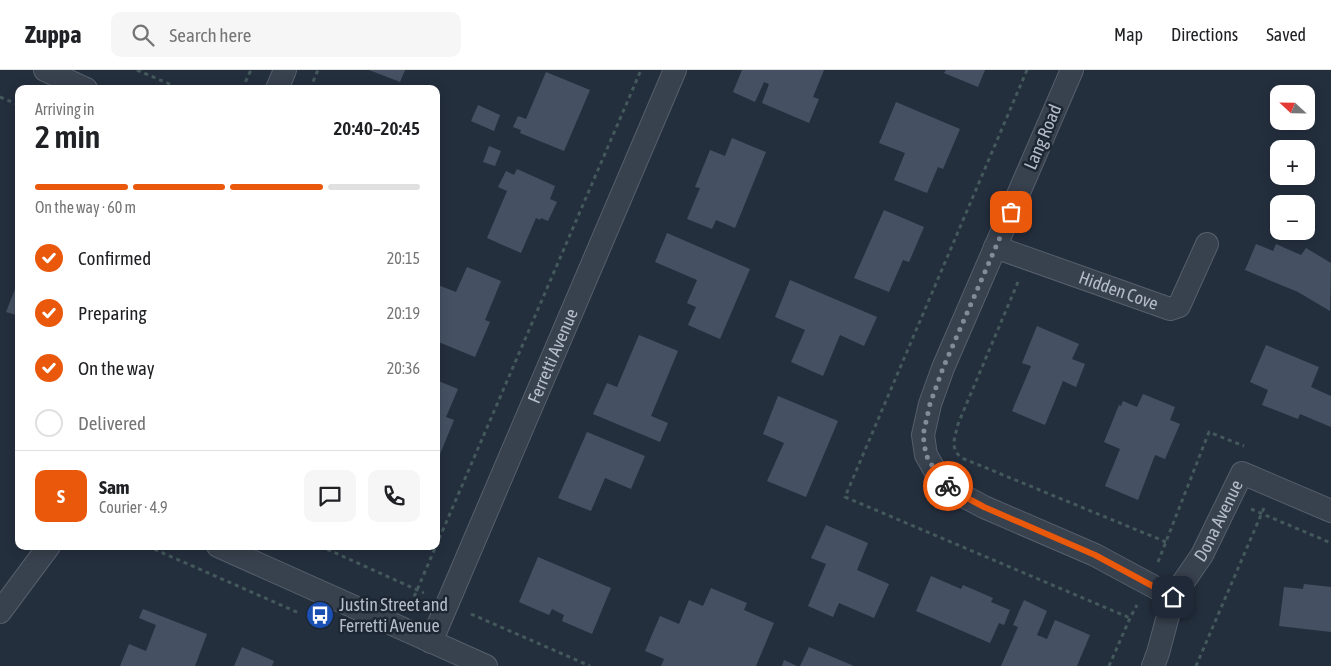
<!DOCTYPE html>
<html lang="en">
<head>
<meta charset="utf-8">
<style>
	body { margin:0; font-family:"Asap Condensed",sans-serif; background:#f6f6f6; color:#202124; height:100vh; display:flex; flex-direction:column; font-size:19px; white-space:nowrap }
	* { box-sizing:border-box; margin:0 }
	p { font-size:16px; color:#757577 }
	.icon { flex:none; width:28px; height:28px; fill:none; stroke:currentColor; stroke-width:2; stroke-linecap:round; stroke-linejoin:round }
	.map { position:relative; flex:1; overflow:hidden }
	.side { position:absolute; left:15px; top:15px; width:425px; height:465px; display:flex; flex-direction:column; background:#fff; border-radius:10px; box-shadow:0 2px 12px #0003 }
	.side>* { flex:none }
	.needle { width:32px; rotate:292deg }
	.buttons { position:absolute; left:1270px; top:15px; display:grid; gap:10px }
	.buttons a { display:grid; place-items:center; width:45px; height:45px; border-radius:10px; background:#fff; box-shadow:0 2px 12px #0003; font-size:25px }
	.pin { position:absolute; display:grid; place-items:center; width:42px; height:42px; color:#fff; margin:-21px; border-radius:10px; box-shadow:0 2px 8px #0006 }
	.courier { position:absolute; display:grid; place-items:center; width:50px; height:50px; margin:-25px; border:4px solid #ea580c; border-radius:50%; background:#fff; color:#222; box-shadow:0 1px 6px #0007 }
	.headline em { font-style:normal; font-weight:600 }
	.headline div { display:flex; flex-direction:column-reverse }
	.headline { display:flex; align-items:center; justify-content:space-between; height:85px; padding:0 20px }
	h1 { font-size:32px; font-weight:600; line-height:38px }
	.bar { display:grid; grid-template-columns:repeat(4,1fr); gap:8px 5px; align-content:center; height:60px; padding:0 20px }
	.bar i { height:6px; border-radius:4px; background:#e0e0e0 }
	.bar .selected { background:#ea580c }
	.bar p { grid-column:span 4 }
	.line { display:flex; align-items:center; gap:12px; padding:0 20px; border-top:1px solid #e0e0e0 }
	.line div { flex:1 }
	.round { display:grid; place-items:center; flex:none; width:52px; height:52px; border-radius:10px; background:#f6f6f6 }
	ol { padding:0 20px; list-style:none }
	li { display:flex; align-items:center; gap:15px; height:55px }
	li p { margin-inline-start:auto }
	li .icon { padding:5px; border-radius:50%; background:#ea580c; color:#fff; stroke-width:4 }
	li:last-child { color:#757577 }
	li i { width:28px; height:28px; border:2px solid #e0e0e0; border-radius:50% }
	header { display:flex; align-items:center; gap:30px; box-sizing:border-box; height:70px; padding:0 25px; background:#fff; border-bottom:1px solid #e0e0e0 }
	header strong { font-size:24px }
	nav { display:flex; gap:28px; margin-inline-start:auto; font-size:18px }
	.search { width:350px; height:45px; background:#f6f6f6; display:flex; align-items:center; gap:12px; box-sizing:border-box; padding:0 18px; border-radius:10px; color:#757577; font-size:19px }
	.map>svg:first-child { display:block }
	.building { fill:#455162 }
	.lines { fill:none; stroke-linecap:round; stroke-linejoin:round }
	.street-casing { stroke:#565f6c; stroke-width:24 }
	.path { stroke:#44595c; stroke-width:3; stroke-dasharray:4 4; stroke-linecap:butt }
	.street { stroke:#38414e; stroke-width:22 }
	.done { stroke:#828b98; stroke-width:5; stroke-dasharray:0 9 }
	.route { stroke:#ea580c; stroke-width:6 }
	.labels { text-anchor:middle; stroke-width:5; stroke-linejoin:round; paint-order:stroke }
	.street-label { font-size:18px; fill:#b4bcc9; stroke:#1d2633 }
	.poi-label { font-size:18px; fill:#b4bcc9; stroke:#1d2633; text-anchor:start }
</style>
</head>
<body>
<header>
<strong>Zuppa</strong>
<div class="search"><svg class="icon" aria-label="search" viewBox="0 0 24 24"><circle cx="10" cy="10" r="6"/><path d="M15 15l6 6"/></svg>Search here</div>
<nav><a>Map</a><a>Directions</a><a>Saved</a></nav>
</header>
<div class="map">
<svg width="1331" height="596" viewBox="0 0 1331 596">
	<rect width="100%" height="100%" fill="#242f3e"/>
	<path class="building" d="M 369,0 L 405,0 L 400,12 Z
		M 742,0 L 824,0 L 813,27 L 819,29 L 809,53 L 762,33 L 769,14 L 764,12 L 755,32 L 733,22 Z
		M 946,0 L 985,0 L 978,17 L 944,3 Z
		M 546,2 L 590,20 L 564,81 L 520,63 L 521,60 L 513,57 L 518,46 L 526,49 Z
		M 896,32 L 960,59 L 943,99 L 938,97 L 927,123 L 894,110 L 905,83 L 879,73 Z
		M 478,35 L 500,45 L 494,61 L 471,51 Z
		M 732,68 L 766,82 L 735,158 L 716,150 L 712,159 L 687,149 L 700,118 L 695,117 L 710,80 L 725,86 Z
		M 489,76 L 501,81 L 495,96 L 483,92 Z
		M 517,99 L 555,116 L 550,129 L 557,132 L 548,151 L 541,148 L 540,150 L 536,148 L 521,183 L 487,168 L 507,121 L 498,117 L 506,101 L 514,105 Z
		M 884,140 L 924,157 L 909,192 L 903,190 L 889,222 L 854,208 Z
		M 667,163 L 750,199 L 720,269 L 688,255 L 696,237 L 687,233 L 697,210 L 655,192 Z
		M 1256,174 L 1273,181 L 1276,174 L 1301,185 L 1306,178 L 1331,193 L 1330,241 L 1298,222 L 1245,200 Z
		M 467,197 L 501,211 L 485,250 L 490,252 L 475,287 L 436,271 L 436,218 L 438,215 L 456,222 Z
		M 19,209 L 19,246 L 6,242 Z
		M 790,210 L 877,247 L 864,276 L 840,265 L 823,306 L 791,292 L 805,260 L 775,247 Z
		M 1037,256 L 1079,274 L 1072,289 L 1085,294 L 1076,317 L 1063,311 L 1045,355 L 1012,341 L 1031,296 L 1022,293 Z
		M 639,265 L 678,281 L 651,346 L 668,353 L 660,372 L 593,344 L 607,313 L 617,317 Z
		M 1266,275 L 1319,297 L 1311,317 L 1331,326 L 1331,357 L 1300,344 L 1298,349 L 1262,335 L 1268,320 L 1250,312 Z
		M 436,310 L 458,319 L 446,347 L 454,350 L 438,389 L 436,388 Z
		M 1143,324 L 1175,337 L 1170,350 L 1180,354 L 1165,389 L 1155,385 L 1138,430 L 1105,416 L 1120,379 L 1104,372 L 1119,335 L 1121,336 L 1123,331 L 1137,337 Z
		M 778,326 L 838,351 L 806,427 L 767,411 L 784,373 L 763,364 Z
		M 587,362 L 645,386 L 631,419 L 605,408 L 591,441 L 558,428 Z
		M 826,455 L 868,473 L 857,500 L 889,514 L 874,548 L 839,533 L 833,547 L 808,536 L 826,494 L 811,488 Z
		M 538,487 L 611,518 L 592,564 L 562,551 L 564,545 L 552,539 L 549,545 L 519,532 Z
		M 931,506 L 961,519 L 963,515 L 993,528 L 991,532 L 1010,540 L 1004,555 L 999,553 L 990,573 L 916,541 Z
		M 1304,514 L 1331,517 L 1331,562 L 1279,556 L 1284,517 L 1303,519 Z
		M 711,518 L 747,533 L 744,540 L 774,553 L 756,596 L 661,596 L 664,589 L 645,581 L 660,546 L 679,554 L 689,530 L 703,536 Z
		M 1024,530 L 1047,541 L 1037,565 L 1047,569 L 1055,550 L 1090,565 L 1077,596 L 1001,596 L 1018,557 L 1013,555 Z
		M 143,539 L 207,564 L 195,596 L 120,596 L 129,574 L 146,581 L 156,555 L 139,548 Z
		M 242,577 L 274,591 L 272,596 L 234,596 Z
		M 809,577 L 854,596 L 800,596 Z
		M 784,590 L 797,596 L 782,596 Z"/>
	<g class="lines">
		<g class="street-casing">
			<g id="street">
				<path d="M 45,0 L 86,19"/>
				<path d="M 1072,0 L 943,298 L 930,334 L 923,365 L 926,385 L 941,411 L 956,422 L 984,437 L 1095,485 L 1173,527"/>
				<path d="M 277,19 L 285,0"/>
				<path id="s1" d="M 995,177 L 1170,239 L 1179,236 L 1207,174"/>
				<path d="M 218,476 L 486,596"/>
				<path d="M 0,542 L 49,476"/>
				<path id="s2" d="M 431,572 L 675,0"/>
				<path id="s3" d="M 1153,596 L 1158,583 L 1173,527 L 1202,485 L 1242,403 L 1331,441"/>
			</g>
		</g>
		<path class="path" d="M 137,0 L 181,19
			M 1027,0 L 845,427 L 1130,548
			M 242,19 L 251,0
			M 310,19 L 318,0
			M 0,27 L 19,35
			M 1018,212 L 958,354 C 955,368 949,378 962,388 L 1166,472
			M 1251,439 L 1331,473
			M 147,476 L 299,543
			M 320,476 L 424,523
			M 436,476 L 641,0
			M 1158,492 L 1209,362 L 1244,376
			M 411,534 L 436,476
			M 471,544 L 590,596
			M 1109,596 L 1130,548 L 1137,535
			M 1196,596 L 1264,438"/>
		<use href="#street" class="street"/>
	</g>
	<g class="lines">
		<path class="done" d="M 948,416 L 941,411 L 926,385 L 923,365 L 930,334 L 943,298 L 1011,142"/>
		<path class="route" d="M 948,416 L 956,422 L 984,437 L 1095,485 L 1173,527"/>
	</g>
	<defs>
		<g id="bus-disc" transform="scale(1.4375)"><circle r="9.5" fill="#1a4fb4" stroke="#1d2633"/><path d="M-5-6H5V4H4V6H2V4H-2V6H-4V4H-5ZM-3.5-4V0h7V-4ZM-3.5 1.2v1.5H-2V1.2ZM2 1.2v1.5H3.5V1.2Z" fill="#fff"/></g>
	</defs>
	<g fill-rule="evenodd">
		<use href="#bus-disc" x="320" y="545"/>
	</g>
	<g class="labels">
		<g class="street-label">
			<text transform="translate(1043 67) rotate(-67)" y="6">Lang Road</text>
			<text dy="6" stroke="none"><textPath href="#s1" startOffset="131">Hidden Cove</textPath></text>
			<text dy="6" stroke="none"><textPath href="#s2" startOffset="311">Ferretti Avenue</textPath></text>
			<text dy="6" stroke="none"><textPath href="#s3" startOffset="161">Dona Avenue</textPath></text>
		</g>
		<g class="poi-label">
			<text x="339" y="541">Justin Street and<tspan x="339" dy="21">Ferretti Avenue</tspan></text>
		</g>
	</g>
</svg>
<div class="buttons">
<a><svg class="needle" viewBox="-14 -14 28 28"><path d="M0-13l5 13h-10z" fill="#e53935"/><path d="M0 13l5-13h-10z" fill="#757577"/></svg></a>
<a>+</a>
<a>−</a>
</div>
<div class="pin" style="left:1011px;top:142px;background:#ea580c"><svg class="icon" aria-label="bag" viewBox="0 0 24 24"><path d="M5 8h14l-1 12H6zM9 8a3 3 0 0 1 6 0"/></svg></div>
<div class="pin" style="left:1173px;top:527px;background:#1f2937"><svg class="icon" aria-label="home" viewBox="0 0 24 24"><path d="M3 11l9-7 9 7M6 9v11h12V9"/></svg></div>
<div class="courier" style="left:948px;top:416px"><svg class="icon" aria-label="bike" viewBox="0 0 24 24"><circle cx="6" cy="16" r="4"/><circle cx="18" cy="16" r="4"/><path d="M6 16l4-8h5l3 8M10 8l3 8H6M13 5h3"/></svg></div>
<section class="side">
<div class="headline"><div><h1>2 min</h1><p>Arriving in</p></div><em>20:40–20:45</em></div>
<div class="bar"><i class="selected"></i><i class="selected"></i><i class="selected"></i><i></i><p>On the way · 60 m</p></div>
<ol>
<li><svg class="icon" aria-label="check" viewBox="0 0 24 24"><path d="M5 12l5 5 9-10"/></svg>Confirmed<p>20:15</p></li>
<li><svg class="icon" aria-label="check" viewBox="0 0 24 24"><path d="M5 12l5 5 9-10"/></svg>Preparing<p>20:19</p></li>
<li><svg class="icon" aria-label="check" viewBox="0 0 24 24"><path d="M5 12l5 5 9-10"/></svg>On the way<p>20:36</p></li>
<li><i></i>Delivered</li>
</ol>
<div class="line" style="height:90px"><b class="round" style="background:#ea580c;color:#fff">S</b><div><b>Sam</b><p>Courier · 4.9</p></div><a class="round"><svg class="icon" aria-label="chat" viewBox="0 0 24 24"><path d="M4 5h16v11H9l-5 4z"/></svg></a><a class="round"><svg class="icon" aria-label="phone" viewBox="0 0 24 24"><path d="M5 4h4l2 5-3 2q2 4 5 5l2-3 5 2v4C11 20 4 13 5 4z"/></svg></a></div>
</section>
</div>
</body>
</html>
